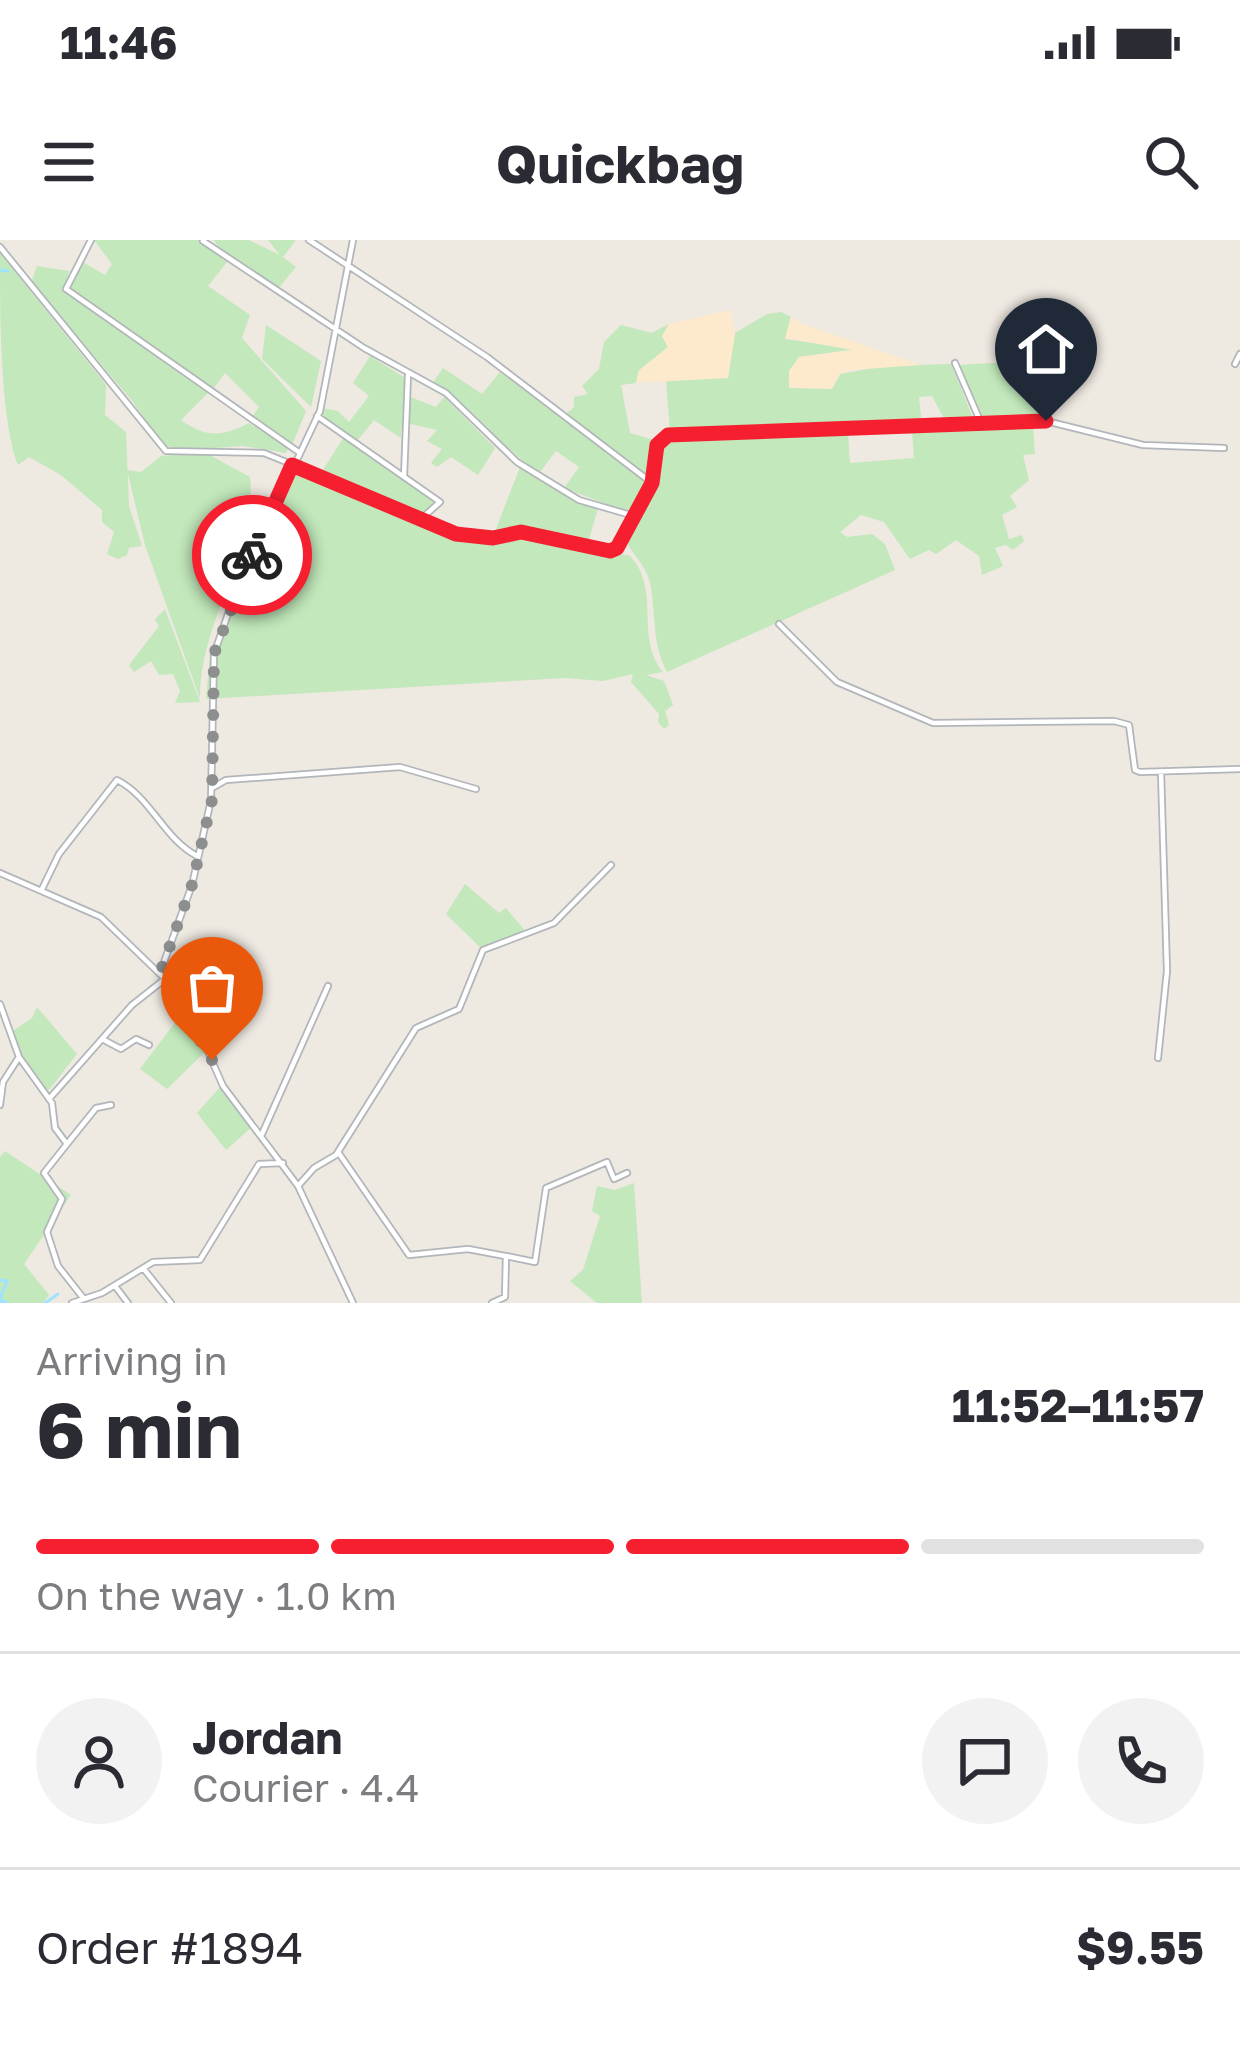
<!DOCTYPE html>
<html lang="en">
<head>
<meta charset="utf-8">
<style>
	body { margin:0; font-family:"Golos Text",sans-serif; background:#f2f2f3; color:#2b2b33; height:100vh; display:flex; flex-direction:column; font-size:45px; white-space:nowrap }
	* { box-sizing:border-box; margin:0 }
	p { font-size:39px; color:#7c7c81 }
	.icon { flex:none; width:66px; height:66px; fill:none; stroke:currentColor; stroke-width:2; stroke-linecap:round; stroke-linejoin:round }
	.map { position:relative; height:1063px; overflow:hidden }
	.side { display:flex; flex-direction:column; background:#fff; flex:1 }
	.side>* { flex:none }
	.pin { position:absolute; display:grid; place-items:center; width:102px; height:102px; color:#fff; margin:-123px -51px; border-radius:50% 50% 50% 0; rotate:-45deg; box-shadow:0 0 12px #0007 }
	.pin .icon { rotate:45deg }
	.courier { position:absolute; display:grid; place-items:center; width:120px; height:120px; margin:-60px; border:9px solid #f61f30; border-radius:50%; background:#fff; color:#222; box-shadow:0 3px 15px #0007 }
	.headline em { font-style:normal; font-weight:700 }
	.headline div { display:flex; flex-direction:column-reverse }
	.headline { display:flex; align-items:center; justify-content:space-between; height:204px; padding:0 36px }
	h1 { font-size:78px; font-weight:700; line-height:90px }
	.bar { display:grid; grid-template-columns:repeat(4,1fr); gap:18px 12px; align-content:center; height:144px; padding:0 36px }
	.bar i { height:15px; border-radius:9px; background:#e1e1e2 }
	.bar .selected { background:#f61f30 }
	.bar p { grid-column:span 4 }
	.line { display:flex; align-items:center; gap:30px; padding:0 36px; border-top:3px solid #e1e1e2 }
	.line div { flex:1 }
	.round { display:grid; place-items:center; flex:none; width:126px; height:126px; border-radius:63px; background:#f2f2f3 }
	.status { display:flex; justify-content:space-between; align-items:center; height:84px; padding:0 60px; background:#fff; direction:ltr }
	.status svg { height:33px; fill:currentColor }
	header { display:flex; justify-content:space-between; align-items:center; height:156px; padding:0 36px; background:#fff; font-size:54px; font-weight:700 }
	.map>svg:first-child { display:block }
	.green { fill:#c2e8bb }
	.sand { fill:#fdeacd }
	.lines { fill:none; stroke-linecap:round; stroke-linejoin:round }
	.stream { stroke:#9fe4ff; stroke-width:3 }
	.street-casing { stroke:#b2b6ba; stroke-width:8 }
	.street { stroke:#fff; stroke-width:4.5 }
	.done { stroke:#8d8f8f; stroke-width:12; stroke-dasharray:0 21.6 }
	.route { stroke:#f61f30; stroke-width:15 }
</style>
</head>
<body>
<div class="status"><b>11:46</b><svg viewBox="0 0 49 12"><path d="M0 12V9h3v3zM5 12V6h3v6zM10 12V3h3v9zM15 12V0h3v12zM26 1h20v11H26zM47 4h2v5h-2z"/></svg></div>
<header><svg class="icon" aria-label="menu" viewBox="0 0 24 24"><path d="M4 6h16M4 12h16M4 18h16"/></svg>Quickbag<svg class="icon" aria-label="search" viewBox="0 0 24 24"><circle cx="10" cy="10" r="6"/><path d="M15 15l6 6"/></svg></header>
<div class="map">
<svg width="1240" height="1063" viewBox="0 0 1240 1063">
	<rect width="100%" height="100%" fill="#eee9e1"/>
	<path class="green" d="M 94,0 L 200,0 L 227,22 L 208,46 L 250,75 L 242,98 L 306,171 L 292,205 L 252,177 L 259,167 L 225,133 L 213,149 L 69,47 L 81,21 L 105,35 L 112,24 Z
		M 214,0 L 249,0 L 280,15 L 268,0 L 296,0 L 283,17 L 296,27 L 278,49 L 221,11 Z
		M 0,13 L 106,145 L 105,175 L 126,192 L 129,266 L 142,306 L 129,308 L 127,315 L 118,319 L 107,314 L 114,292 L 102,282 L 102,270 L 61,235 L 29,217 L 18,225 C 0,179 0,72 0,13 Z
		M 37,26 L 69,31 L 64,52 L 208,153 L 181,180 C 206,198 222,197 249,183 L 288,208 L 286,213 L 243,206 L 185,210 L 162,205 L 133,162 L 39,51 L 32,40 Z
		M 781,72 L 791,77 L 785,99 L 855,109 L 800,117 L 826,148 L 832,149 L 840,134 L 884,126 L 951,124 L 975,183 L 946,182 L 932,156 L 919,157 L 922,185 L 670,192 L 666,140 L 728,137 L 735,93 L 767,74 Z
		M 669,84 L 662,96 L 668,107 L 639,130 L 636,143 L 621,145 L 630,193 L 654,200 L 652,240 L 565,175 L 574,167 L 574,157 L 588,154 L 582,146 L 599,129 L 604,102 L 621,85 L 652,93 Z
		M 266,85 L 321,121 L 311,167 L 262,119 Z
		M 370,116 L 405,138 L 401,198 L 374,180 L 357,201 L 319,175 L 322,168 L 338,171 L 349,182 L 369,156 L 353,143 Z
		M 1009,122 L 1048,179 L 983,181 L 958,125 Z
		M 443,128 L 482,154 L 500,132 L 650,244 L 633,274 L 564,248 L 579,227 L 556,211 L 540,232 C 498,208 476,164 431,145 Z
		M 408,156 L 436,167 L 444,157 L 495,208 L 478,235 L 451,217 L 437,227 L 431,223 L 442,209 L 427,201 L 437,190 L 406,183 Z
		M 1033,186 L 1035,214 L 1023,215 L 1029,240 L 1010,256 L 1017,267 L 1002,275 L 1009,299 L 1022,295 L 1024,301 L 1013,310 L 1006,305 L 995,308 L 1003,326 L 982,335 L 979,316 L 956,300 L 936,314 L 929,310 L 910,319 L 884,282 L 861,275 L 840,292 L 847,297 L 872,294 L 885,304 L 895,330 L 667,432 C 652,402 656,379 651,348 C 648,326 633,317 626,300 L 658,238 L 661,202 L 848,193 L 850,223 L 914,218 L 912,191 Z
		M 344,197 L 437,263 L 419,277 L 321,233 Z
		M 206,213 L 250,237 C 258,316 199,379 200,459 L 145,305 L 127,230 L 141,232 L 161,216 Z
		M 286,227 L 460,298 L 489,302 L 524,295 L 586,312 L 629,315 C 662,348 634,397 663,432 L 646,435 L 664,441 L 673,465 L 665,471 L 669,485 L 664,489 L 658,482 L 659,474 L 631,442 L 633,434 L 603,441 L 564,438 L 206,459 L 210,414 Z
		M 520,227 L 567,257 L 598,268 L 587,306 L 533,290 L 494,294 Z
		M 165,369 L 200,462 L 175,463 L 180,451 L 173,434 L 159,435 L 151,421 L 134,432 L 129,425 L 159,386 L 155,379 Z
		M 465,644 L 499,673 L 506,668 L 526,692 L 482,709 L 446,674 Z
		M 37,767 L 77,814 L 45,855 L 10,793 L 32,778 Z
		M 183,772 L 205,812 L 167,849 L 140,829 Z
		M 221,846 L 253,886 L 226,910 L 197,873 Z
		M 5,911 L 71,955 L 24,1024 L 49,1055 L 43,1063 L 0,1063 L 0,917 Z
		M 634,943 L 642,1063 L 597,1063 L 570,1041 L 583,1030 L 600,976 L 592,971 L 597,946 L 615,950 Z"/>
	<path class="sand" d="M 730,70 L 735,93 L 728,138 L 636,143 L 639,131 L 668,107 L 662,96 L 669,84 Z
		M 791,77 L 803,84 L 921,125 L 851,130 L 840,134 L 832,149 L 789,148 L 789,131 L 799,117 L 853,110 L 785,98 Z"/>
	<g class="lines">
		<path class="stream" d="M 0,30 L 8,31
			M 0,1040 L 7,1041 L 0,1059 L 7,1063
			M 0,1062 L 2,1063
			M 45,1063 L 58,1054"/>
		<g class="street-casing">
			<path id="street" d="M 91,0 L 66,49 L 300,213
				M 309,0 L 487,117 L 652,243
				M 203,1 L 364,108 L 446,153 L 517,222 L 579,260 L 634,276
				M 0,7 L 166,211 L 264,213 L 474,298 L 521,292 L 599,311 L 617,308 L 653,243 L 657,205 L 668,195 L 1046,181 L 1143,205 L 1224,208
				M 955,123 L 981,183
				M 1235,124 L 1240,114
				M 317,176 L 440,262 L 422,278
				M 404,237 L 408,135
				M 779,384 L 837,442 L 933,483 L 1114,481 L 1129,485 L 1135,530 L 1140,532 L 1240,529
				M 212,548 L 226,540 L 400,527 L 476,549
				M 0,633 L 101,677 L 165,739 L 201,796 L 223,846 L 298,946 L 353,1063
				M 42,649 L 59,614 L 117,540 C 151,557 163,598 197,616
				M 160,733 L 192,645 L 211,560 L 214,414 L 238,345 L 320,171 L 353,0
				M 0,764 L 19,817 L 52,863 L 55,888 L 67,904 L 44,933 L 62,959 L 47,992 L 58,1026 L 84,1059
				M 104,800 L 121,809 L 136,799 L 149,805
				M 1158,818 L 1167,731 L 1161,532
				M 49,859 L 132,765 L 165,739
				M 0,865 L 3,842 L 19,817
				M 262,894 L 328,746
				M 67,904 L 96,868 L 111,865
				M 338,912 L 409,1015 L 468,1009 L 505,1016
				M 298,946 L 314,928 L 336,915 L 416,788 L 459,769 L 483,710 L 554,683 L 611,625
				M 143,1028 L 171,1063
				M 115,1046 L 128,1063
				M 72,1063 L 102,1053 L 153,1022 L 200,1020 L 259,924 L 283,923
				M 492,1063 L 505,1057 L 506,1016 L 535,1022 L 546,948 L 607,922 L 614,939 L 627,933"/>
		</g>
		<use href="#street" class="street"/>
	</g>
	<g class="lines">
		<path class="done" d="M 212,820 L 160,733 L 192,645 L 212,560 L 214,414 L 252,315"/>
		<path class="route" d="M 252,315 L 292,225 L 456,294 L 493,298 L 521,292 L 610,311 L 617,308 L 652,243 L 657,205 L 668,195 L 1046,181"/>
	</g>
</svg>
<div class="pin" style="left:212px;top:820px;background:#ea580c"><svg class="icon" aria-label="bag" viewBox="0 0 24 24"><path d="M5 8h14l-1 12H6zM9 8a3 3 0 0 1 6 0"/></svg></div>
<div class="pin" style="left:1046px;top:181px;background:#1f2937"><svg class="icon" aria-label="home" viewBox="0 0 24 24"><path d="M3 11l9-7 9 7M6 9v11h12V9"/></svg></div>
<div class="courier" style="left:252px;top:315px"><svg class="icon" aria-label="bike" viewBox="0 0 24 24"><circle cx="6" cy="16" r="4"/><circle cx="18" cy="16" r="4"/><path d="M6 16l4-8h5l3 8M10 8l3 8H6M13 5h3"/></svg></div>
</div>
<section class="side">
<div class="headline"><div><h1>6 min</h1><p>Arriving in</p></div><em>11:52–11:57</em></div>
<div class="bar"><i class="selected"></i><i class="selected"></i><i class="selected"></i><i></i><p>On the way · 1.0 km</p></div>
<div class="line" style="height:216px"><a class="round"><svg class="icon" aria-label="person" viewBox="0 0 24 24"><circle cx="12" cy="8" r="4"/><path d="M4 21q1-7 8-7t8 7"/></svg></a><div><b>Jordan</b><p>Courier · 4.4</p></div><a class="round"><svg class="icon" aria-label="chat" viewBox="0 0 24 24"><path d="M4 5h16v11H9l-5 4z"/></svg></a><a class="round"><svg class="icon" aria-label="phone" viewBox="0 0 24 24"><path d="M5 4h4l2 5-3 2q2 4 5 5l2-3 5 2v4C11 20 4 13 5 4z"/></svg></a></div>
<div class="line" style="height:156px"><div>Order #1894</div><b>$9.55</b></div>
</section>
</body>
</html>
